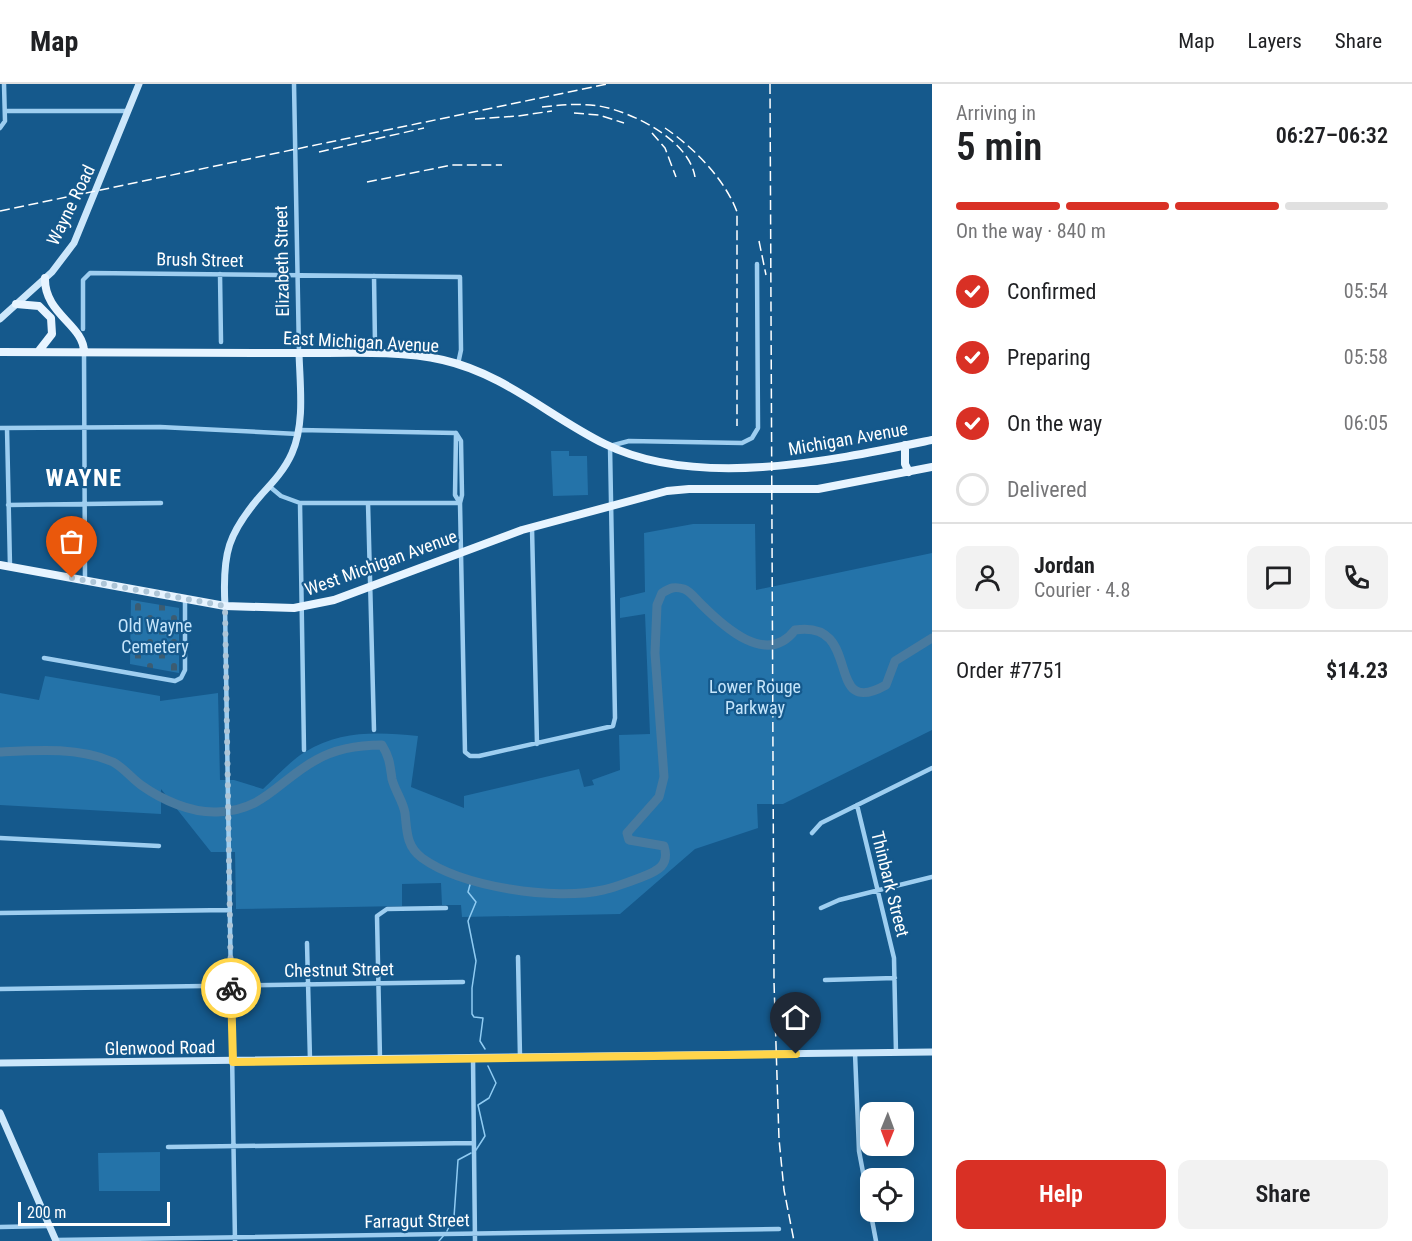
<!DOCTYPE html>
<html lang="en">
<head>
<meta charset="utf-8">
<style>
	body { margin:0; font-family:"Roboto Condensed",sans-serif; background:#f2f2f2; color:#202124; height:100vh; display:flex; flex-direction:column; font-size:22px; white-space:nowrap }
	* { box-sizing:border-box; margin:0 }
	p { font-size:20px; color:#757577 }
	.icon { flex:none; width:33px; height:33px; fill:none; stroke:currentColor; stroke-width:2; stroke-linecap:round; stroke-linejoin:round }
	.map { position:relative; flex:1; overflow:hidden }
	.drawer { display:flex; flex-direction:column; background:#fff; width:480px }
	.drawer>* { flex:none }
	.needle { width:39px; rotate:181deg }
	.controls { position:absolute; left:860px; top:1018px; display:grid; gap:12px }
	.controls a { display:grid; place-items:center; width:54px; height:54px; border-radius:12px; background:#fff; box-shadow:0 3px 15px #0003; font-size:30px }
	.scale { position:absolute; left:18px; bottom:15px; width:152px; box-sizing:border-box; padding-left:6px; border:3px solid #fff; border-top:0; font-size:16px; line-height:21px; white-space:nowrap; color:#fff; -webkit-text-stroke:4px #15598c; paint-order:stroke }
	.pin { position:absolute; display:grid; place-items:center; width:51px; height:51px; color:#fff; margin:-62px -26px; border-radius:50% 50% 50% 0; rotate:-45deg; box-shadow:0 0 6px #0007 }
	.pin .icon { rotate:45deg }
	.courier { position:absolute; display:grid; place-items:center; width:60px; height:60px; margin:-30px; border:4px solid #ffd54a; border-radius:50%; background:#fff; color:#222; box-shadow:0 2px 8px #0007 }
	.summary em { font-style:normal; font-weight:600 }
	.summary div { display:flex; flex-direction:column-reverse }
	.summary { display:flex; align-items:center; justify-content:space-between; height:102px; padding:0 24px }
	h1 { font-size:39px; font-weight:600; line-height:45px }
	.bar { display:grid; grid-template-columns:repeat(4,1fr); gap:9px 6px; align-content:center; height:72px; padding:0 24px }
	.bar i { height:8px; border-radius:4px; background:#e0e0e0 }
	.bar .on { background:#d93025 }
	.bar p { grid-column:span 4 }
	.line { display:flex; align-items:center; gap:15px; padding:0 24px; border-top:2px solid #e0e0e0 }
	.line div { flex:1 }
	.round { display:grid; place-items:center; flex:none; width:63px; height:63px; border-radius:12px; background:#f2f2f2 }
	ol { padding:0 24px; list-style:none }
	li { display:flex; align-items:center; gap:18px; height:66px }
	li p { margin-inline-start:auto }
	li .icon { padding:6px; border-radius:50%; background:#d93025; color:#fff; stroke-width:4 }
	li:last-child { color:#757577 }
	li i { width:33px; height:33px; border:3px solid #e0e0e0; border-radius:50% }
	.cta { display:flex; gap:12px; margin-top:auto; padding:12px 24px }
	.cta a { flex:1; height:69px; border-radius:12px; background:#d93025; color:#fff; font-size:24px; font-weight:600; line-height:69px; text-align:center }
	.cta a+a { background:#f2f2f2; color:#202124 }
	header { display:flex; align-items:center; gap:36px; box-sizing:border-box; height:84px; padding:0 30px; background:#fff; border-bottom:2px solid #e0e0e0 }
	header strong { font-size:28px }
	nav { display:flex; gap:33px; margin-inline-start:auto; font-size:21px }
	main { display:flex; flex:1; min-height:0 }
	.map>svg:first-child { display:block }
	.cemetery { fill:url(#cemetery-stones) }
	.green { fill:#2473a9 }
	.lines { fill:none; stroke-linecap:round; stroke-linejoin:round }
	.stream { stroke:#90ccf3; stroke-width:1.5 }
	.river { stroke:#487a9f; stroke-width:9 }
	.street { stroke:#9ecef0; stroke-width:4.5 }
	.secondary { stroke:#cce7fb; stroke-width:7 }
	.primary { stroke:#e7f4ff; stroke-width:8 }
	.rail { stroke:#fff; stroke-width:1.5; stroke-dasharray:10 4.5; stroke-linecap:butt }
	.done { stroke:#adc5d7; stroke-width:6; stroke-dasharray:0 10.8 }
	.route { stroke:#ffd54a; stroke-width:8 }
	.labels { text-anchor:middle; stroke-width:4.5; stroke-linejoin:round; paint-order:stroke }
	.street-label { font-size:18px; fill:#fff; stroke:#15598c }
	.park-label { font-size:18px; fill:#c5e5fb; stroke:#15598c }
	.district-label { font-size:24px; font-weight:bold; letter-spacing:1.5px; fill:#fff; stroke:#15598c }
</style>
</head>
<body>
<header>
<strong>Map</strong>
<nav><a>Map</a><a>Layers</a><a>Share</a></nav>
</header>
<main>
<div class="map">
<svg width="932" height="1157" viewBox="0 0 932 1157">
	<defs>
		<pattern id="cemetery-stones" width="16" height="16" patternUnits="userSpaceOnUse" patternTransform="scale(1.5)"><rect width="16" height="16" fill="#2473a9"/><path d="M2 7V4a2 2 0 0 1 4 0v3zM10 15v-3a2 2 0 0 1 4 0v3z" fill="#3c5c71"/></pattern>
	</defs>
	<rect width="100%" height="100%" fill="#15598c"/>
	<path class="cemetery" d="M 131,516 L 179,524 L 179,589 L 130,580 Z"/>
	<path class="green" d="M 551,367 L 569,367 L 569,372 L 587,372 L 588,411 L 553,412 Z
		M 693,440 L 755,440 L 756,506 L 932,469 L 932,646 L 783,720 L 757,720 L 758,744 L 695,765 L 620,830 L 462,833 L 461,821 L 442,821 L 441,799 L 402,800 L 402,822 L 236,825 L 235,768 L 211,768 L 161,705 L 161,730 L 0,721 L 0,609 L 39,616 L 45,592 L 160,612 L 160,617 L 218,609 L 220,696 L 234,696 L 263,705 C 276,693 290,677 305,668 C 341,646 378,648 418,652 L 411,703 L 464,724 L 464,712 L 579,685 L 584,703 L 594,701 L 592,696 L 620,686 L 619,651 L 650,650 L 645,530 L 620,534 L 620,514 L 645,508 L 644,449 Z
		M 160,1068 L 160,1107 L 99,1107 L 98,1069 Z"/>
	<g class="lines">
		<path class="stream" d="M 471,797 L 468,808 L 476,818 L 468,837 L 476,877 L 472,904 L 472,930 L 474,933 L 483,934 L 480,957 L 485,965
			M 476,1066 L 485,1052 L 478,1021 L 489,1014 L 496,999 L 488,982
			M 447,1147 L 454,1133 L 458,1076 L 471,1069
			M 439,1157 L 444,1151"/>
		<path class="river" d="M 0,668 C 37,666 79,663 113,678 C 123,683 131,694 141,701 C 162,716 191,729 217,728 C 264,727 279,696 316,676 C 335,665 360,661 382,661 C 390,674 390,682 392,695 C 395,707 403,717 405,729 C 407,747 406,762 422,774 C 462,803 555,817 603,806 C 616,803 629,798 642,793 C 658,787 670,781 664,762 L 629,756 L 627,749 L 659,713 L 664,693 L 655,569 L 657,521 L 662,509 C 670,504 674,502 684,505 C 690,507 696,515 701,520 C 724,543 767,583 795,546 C 865,535 822,637 886,601 L 895,577 L 932,554"/>
		<path class="street" d="M 294,0 L 299,269
			M 5,27 L 128,27
			M 0,44 L 5,37 L 4,0
			M 220,190 L 221,258
			M 374,192 L 375,260
			M 83,245 L 83,196 L 90,189 L 460,193 L 461,266 L 458,280
			M 84,268 L 85,497
			M 0,344 L 160,343 L 298,350
			M 7,344 L 10,482
			M 299,346 L 456,349
			M 456,349 L 461,357 L 462,411 L 460,419 L 465,668 L 470,672 L 479,672 L 613,642 L 615,634 L 610,362 L 629,357 L 742,359 L 752,354 L 758,344 L 757,180
			M 456,349 L 455,411 L 460,419
			M 269,402 L 281,412 L 300,419 L 460,419
			M 300,419 L 304,666
			M 368,419 L 374,646
			M 8,421 L 161,419
			M 532,444 L 537,660
			M 225,522 L 235,1157
			M 44,574 L 175,597 L 181,594 L 185,586 L 185,515
			M 857,721 L 894,874 L 896,969
			M 812,749 L 821,739 L 932,684
			M 0,754 L 159,762
			M 821,824 L 839,816 L 932,793
			M 0,829 L 230,826
			M 307,859 L 310,976
			M 518,873 L 520,973
			M 825,896 L 895,894
			M 0,905 L 463,898
			M 855,969 L 859,1067 L 876,1157
			M 473,974 L 475,1157
			M 380,975 L 377,832 L 387,825 L 446,824
			M 168,1063 L 474,1059
			M 0,1143 L 49,1142
			M 56,1156 L 779,1145"/>
		<path class="secondary" d="M 0,235 L 52,188 L 74,159 L 139,0
			M 225,522 C 222,469 228,449 262,410 C 274,397 285,385 292,369 C 305,339 300,302 299,269
			M 0,979 L 932,968
			M 0,1029 L 56,1157"/>
		<path class="primary" d="M 45,194 C 44,230 84,241 84,268
			M 16,220 L 39,222 L 51,234 L 52,250 L 38,268
			M 0,268 C 95,268 190,268 285,269 C 334,270 395,265 443,276 C 505,290 550,333 605,360 C 698,406 835,376 932,356
			M 905,361 L 905,380 L 909,388
			M 0,481 L 225,522 L 294,524 L 334,516 L 522,446 L 667,407 L 689,405 L 818,405 L 932,383"/>
		<path class="rail" d="M 770,0 L 774,898 L 779,1055 L 784,1106 L 794,1157
			M 542,23 C 561,21 580,19 599,22 C 633,28 689,56 695,93
			M 574,29 L 599,31 L 624,39
			M 475,35 L 518,32 L 552,27
			M 665,44 C 693,63 725,95 737,128 L 737,342
			M 652,49 L 665,64 L 676,93
			M 319,68 L 424,44
			M 367,98 L 452,81 L 502,81
			M 0,127 L 607,0
			M 759,157 L 766,191"/>
	</g>
	<g class="lines">
		<path class="done" d="M 72,494 L 225,522 L 231,904"/>
		<path class="route" d="M 231,904 L 233,978 L 796,970"/>
	</g>
	<g class="labels">
		<g class="street-label">
			<text transform="translate(71 121) rotate(-64)" y="6">Wayne Road</text>
			<text transform="translate(200 176) rotate(1)" y="6">Brush Street</text>
			<text transform="translate(282 177) rotate(-91)" y="6">Elizabeth Street</text>
			<text transform="translate(361 258) rotate(3)" y="6">East Michigan Avenue</text>
			<text transform="translate(848 355) rotate(-10)" y="6">Michigan Avenue</text>
			<text transform="translate(381 479) rotate(-20)" y="6">West Michigan Avenue</text>
			<text transform="translate(890 800) rotate(76)" y="6">Thinbark Street</text>
			<text transform="translate(339 886) rotate(-1)" y="6">Chestnut Street</text>
			<text transform="translate(160 964) rotate(-1)" y="6">Glenwood Road</text>
			<text transform="translate(417 1137) rotate(-1)" y="6">Farragut Street</text>
		</g>
		<g class="park-label">
			<text x="155" y="548">Old Wayne<tspan x="155" dy="21">Cemetery</tspan></text>
			<text x="755" y="609">Lower Rouge<tspan x="755" dy="21">Parkway</tspan></text>
		</g>
		<g class="district-label">
			<text x="84" y="402">WAYNE</text>
		</g>
	</g>
</svg>
<div class="controls">
<a><svg class="needle" viewBox="-14 -14 28 28"><path d="M0-13l5 13h-10z" fill="#e53935"/><path d="M0 13l5-13h-10z" fill="#757577"/></svg></a>
<a><svg class="icon" aria-label="locate" viewBox="0 0 24 24"><circle cx="12" cy="12" r="6"/><path d="M12 2v4M12 18v4M2 12h4M18 12h4"/></svg></a>
</div>
<div class="scale">200 m</div>
<div class="pin" style="left:72px;top:494px;background:#ea580c"><svg class="icon" aria-label="bag" viewBox="0 0 24 24"><path d="M5 8h14l-1 12H6zM9 8a3 3 0 0 1 6 0"/></svg></div>
<div class="pin" style="left:796px;top:970px;background:#1f2937"><svg class="icon" aria-label="home" viewBox="0 0 24 24"><path d="M3 11l9-7 9 7M6 9v11h12V9"/></svg></div>
<div class="courier" style="left:231px;top:904px"><svg class="icon" aria-label="bike" viewBox="0 0 24 24"><circle cx="6" cy="16" r="4"/><circle cx="18" cy="16" r="4"/><path d="M6 16l4-8h5l3 8M10 8l3 8H6M13 5h3"/></svg></div>
</div>
<section class="drawer">
<div class="summary"><div><h1>5 min</h1><p>Arriving in</p></div><em>06:27–06:32</em></div>
<div class="bar"><i class="on"></i><i class="on"></i><i class="on"></i><i></i><p>On the way · 840 m</p></div>
<ol>
<li><svg class="icon" aria-label="check" viewBox="0 0 24 24"><path d="M5 12l5 5 9-10"/></svg>Confirmed<p>05:54</p></li>
<li><svg class="icon" aria-label="check" viewBox="0 0 24 24"><path d="M5 12l5 5 9-10"/></svg>Preparing<p>05:58</p></li>
<li><svg class="icon" aria-label="check" viewBox="0 0 24 24"><path d="M5 12l5 5 9-10"/></svg>On the way<p>06:05</p></li>
<li><i></i>Delivered</li>
</ol>
<div class="line" style="height:108px"><a class="round"><svg class="icon" aria-label="person" viewBox="0 0 24 24"><circle cx="12" cy="8" r="4"/><path d="M4 21q1-7 8-7t8 7"/></svg></a><div><b>Jordan</b><p>Courier · 4.8</p></div><a class="round"><svg class="icon" aria-label="chat" viewBox="0 0 24 24"><path d="M4 5h16v11H9l-5 4z"/></svg></a><a class="round"><svg class="icon" aria-label="phone" viewBox="0 0 24 24"><path d="M5 4h4l2 5-3 2q2 4 5 5l2-3 5 2v4C11 20 4 13 5 4z"/></svg></a></div>
<div class="line" style="height:78px"><div>Order #7751</div><b>$14.23</b></div>
<div class="cta"><a>Help</a><a>Share</a></div>
</section>
</main>
</body>
</html>
